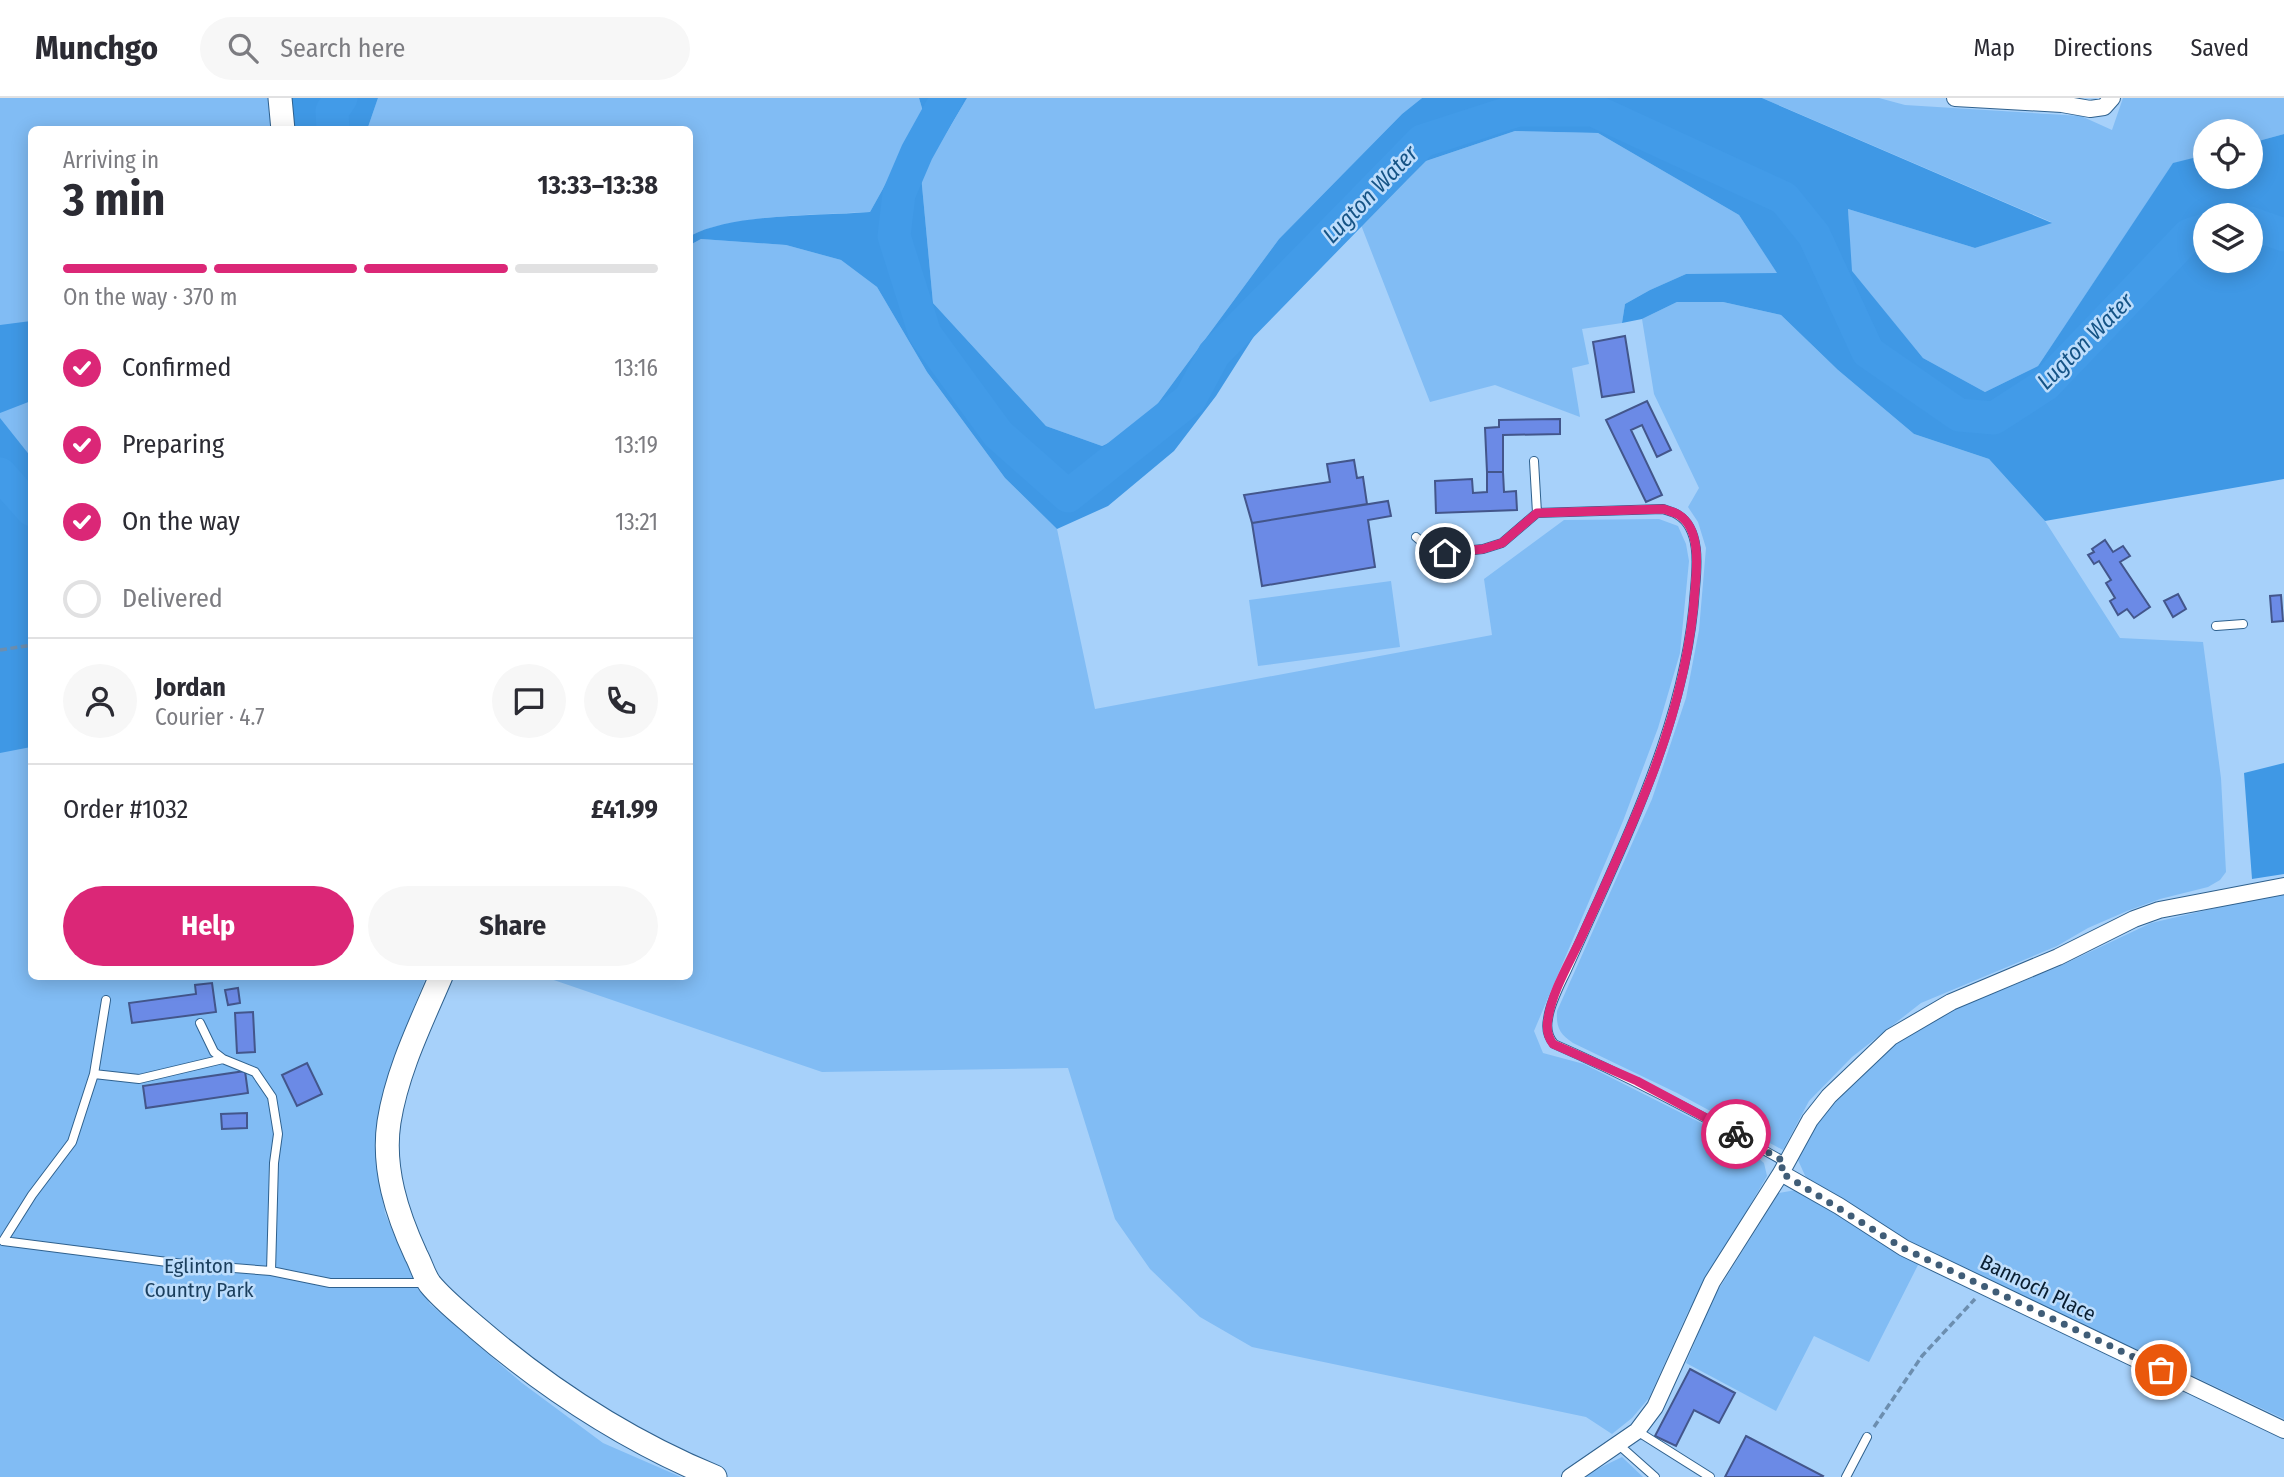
<!DOCTYPE html>
<html lang="en">
<head>
<meta charset="utf-8">
<style>
	body { margin:0; font-family:"Fira Sans Condensed",sans-serif; background:#f7f7f7; color:#2b2b33; height:100vh; display:flex; flex-direction:column; font-size:26px; white-space:nowrap }
	* { box-sizing:border-box; margin:0 }
	p { font-size:23px; color:#7c7c81 }
	.icon { flex:none; width:38px; height:38px; fill:none; stroke:currentColor; stroke-width:2; stroke-linecap:round; stroke-linejoin:round }
	.map { position:relative; flex:1; overflow:hidden }
	.drawer { position:absolute; left:28px; top:28px; width:665px; height:854px; display:flex; flex-direction:column; background:#fff; border-radius:10px; box-shadow:0 4px 18px #0003 }
	.drawer>* { flex:none }
	.controls { position:absolute; left:2193px; top:21px; display:grid; gap:14px }
	.controls a { display:grid; place-items:center; width:70px; height:70px; border-radius:50%; background:#fff; box-shadow:0 4px 18px #0003; font-size:35px }
	.pin { position:absolute; display:grid; place-items:center; width:60px; height:60px; color:#fff; margin:-30px; border:4px solid #fff; border-radius:50%; box-shadow:0 2px 7px #0007 }
	.courier { position:absolute; display:grid; place-items:center; width:70px; height:70px; margin:-35px; border:5px solid #db2777; border-radius:50%; background:#fff; color:#222; box-shadow:0 2px 9px #0007 }
	.headline em { font-style:normal; font-weight:700 }
	.headline div { display:flex; flex-direction:column-reverse }
	.headline { display:flex; align-items:center; justify-content:space-between; height:119px; padding:0 35px }
	h1 { font-size:46px; font-weight:700; line-height:52px }
	.bar { display:grid; grid-template-columns:repeat(4,1fr); gap:10px 7px; align-content:center; height:84px; padding:0 35px }
	.bar i { height:9px; border-radius:5px; background:#e1e1e2 }
	.bar .on { background:#db2777 }
	.bar p { grid-column:span 4 }
	.line { display:flex; align-items:center; gap:18px; padding:0 35px; border-top:2px solid #e1e1e2 }
	.line div { flex:1 }
	.round { display:grid; place-items:center; flex:none; width:74px; height:74px; border-radius:37px; background:#f7f7f7 }
	ol { padding:0 35px; list-style:none }
	li { display:flex; align-items:center; gap:21px; height:77px }
	li p { margin-inline-start:auto }
	li .icon { padding:7px; border-radius:50%; background:#db2777; color:#fff; stroke-width:4 }
	li:last-child { color:#7c7c81 }
	li i { width:38px; height:38px; border:4px solid #e1e1e2; border-radius:50% }
	.action { display:flex; gap:14px; margin-top:auto; padding:14px 35px }
	.action a { flex:1; height:80px; border-radius:42px; background:#db2777; color:#fff; font-size:28px; font-weight:700; line-height:80px; text-align:center }
	.action a+a { background:#f7f7f7; color:#2b2b33 }
	header { display:flex; align-items:center; gap:42px; box-sizing:border-box; height:98px; padding:0 35px; background:#fff; border-bottom:2px solid #e1e1e2 }
	header strong { font-size:33px }
	nav { display:flex; gap:38px; margin-inline-start:auto; font-size:24px }
	.search { width:490px; height:63px; background:#f7f7f7; display:flex; align-items:center; gap:18px; box-sizing:border-box; padding:0 24px; border-radius:38px; color:#7c7c81; font-size:26px }
	.map>svg:first-child { display:block }
	.green { fill:#81bcf4 }
	.forest { fill:#3f98e5; fill-rule:evenodd }
	.lines { fill:none; stroke-linecap:round; stroke-linejoin:round }
	.river { stroke:#429be8; stroke-width:33 }
	.building { fill:#6b8ae6; stroke:#43568b; stroke-width:2 }
	.lane-casing { stroke:#2f618e; stroke-width:10 }
	.street-casing { stroke:#2f618e; stroke-width:18 }
	.secondary-casing { stroke:#2f618e; stroke-width:25 }
	.path { stroke:#6c8eaf; stroke-width:3.5; stroke-dasharray:7 3.5; stroke-linecap:butt }
	.lane { stroke:#fff; stroke-width:8 }
	.street { stroke:#fff; stroke-width:16 }
	.secondary { stroke:#fff; stroke-width:23 }
	.done { stroke:#405d77; stroke-width:7; stroke-dasharray:0 12.6 }
	.route { stroke:#db2777; stroke-width:9 }
	.labels { text-anchor:middle; stroke-width:5; stroke-linejoin:round; paint-order:stroke }
	.park-label { font-size:21px; fill:#1b3f5e; stroke:#bdddfc }
	.street-label { font-size:21px; fill:#091e31; stroke:#bdddfc }
	.water-label { font-size:23px; font-style:italic; fill:#165486; stroke:#bdddfc }
</style>
</head>
<body>
<header>
<strong>Munchgo</strong>
<div class="search"><svg class="icon" aria-label="search" viewBox="0 0 24 24"><circle cx="10" cy="10" r="6"/><path d="M15 15l6 6"/></svg>Search here</div>
<nav><a>Map</a><a>Directions</a><a>Saved</a></nav>
</header>
<div class="map">
<svg width="2284" height="1379" viewBox="0 0 2284 1379">
	<rect width="100%" height="100%" fill="#a7d1fa"/>
	<path class="green" d="M 0,0 L 271,0 L 272,31 L 32,32 L 32,878 L 426,879 L 390,970 L 376,1039 L 378,1077 L 385,1115 L 404,1160 L 430,1206 L 522,1285 L 603,1345 L 681,1379 L 0,1379 Z
		M 378,0 L 919,0 L 924,17 L 870,114 C 820,117 732,116 690,138 L 690,32 L 367,32 Z
		M 967,0 L 1422,0 L 1402,16 L 1279,141 L 1139,331 L 1102,348 L 1046,328 L 933,205 L 921,77 Z
		M 1762,0 L 1879,0 L 1905,7 L 2081,18 L 2112,32 L 2123,0 L 2284,0 L 2284,36 L 2251,45 L 2250,33 L 2205,33 L 2205,57 L 2173,66 L 2038,268 L 1985,294 L 1923,260 L 1851,173 L 1848,111 L 1975,150 L 2051,124 Z
		M 1515,33 L 1598,35 L 1739,117 L 1778,176 L 1686,176 L 1650,192 L 1625,206 L 1622,225 L 1582,231 L 1589,266 L 1572,270 L 1580,319 L 1495,287 L 1430,304 L 1361,127 L 1426,63 Z
		M 701,141 L 786,147 L 841,162 L 877,189 L 927,274 L 1005,380 L 1057,431 L 1095,611 L 1492,537 L 1484,481 L 1564,422 L 1659,421 L 1678,428 L 1686,446 L 1689,463 L 1680,555 L 1658,630 L 1623,723 L 1534,933 L 1543,955 L 1584,966 L 1737,1043 L 1764,1065 L 1767,1078 L 1688,1214 L 1649,1300 L 1632,1320 L 1612,1336 L 1586,1319 L 1252,1249 L 1200,1219 L 1150,1171 L 1115,1121 L 1068,970 L 822,974 L 545,879 L 690,878 L 690,147 Z
		M 1677,204 L 1723,204 L 1781,217 L 1838,272 L 1914,336 L 1989,361 L 2045,423 L 2120,540 L 2203,544 L 2221,680 L 2226,774 L 2220,782 L 2208,789 L 2160,801 L 2127,813 L 2088,830 L 2057,848 L 1921,905 L 1852,959 L 1809,1003 L 1783,1052 L 1677,995 L 1573,945 C 1560,936 1556,930 1557,913 L 1652,701 L 1686,600 L 1699,532 L 1706,450 L 1698,424 L 1688,409 L 1699,390 L 1654,296 L 1642,221 Z
		M 1391,483 L 1400,549 L 1258,568 L 1249,502 Z
		M 2284,796 L 2284,1321 L 1934,1156 L 1866,1121 L 1807,1082 L 1798,1062 L 1804,1042 L 1824,1016 L 1858,979 L 1891,949 L 1920,931 L 1954,911 L 2058,869 L 2151,825 L 2237,805 Z
		M 1796,1092 L 1814,1097 L 1919,1165 L 1869,1264 L 1814,1238 L 1776,1313 L 1686,1265 L 1713,1200 L 1779,1095 Z
		M 1622,1359 L 1643,1379 L 1583,1379 L 1585,1377 Z"/>
	<path class="forest" d="M 289,0 L 378,0 L 367,32 L 292,31 Z
		M 919,0 L 967,0 L 921,77 L 933,205 L 1046,328 L 1102,348 L 1139,331 L 1279,141 L 1402,16 L 1422,0 L 1762,0 L 2052,125 L 1975,150 L 1848,111 L 1852,173 L 1923,260 L 1985,294 L 2038,268 L 2173,65 L 2205,57 L 2205,79 L 2250,79 L 2251,45 L 2284,36 L 2284,381 L 2045,423 L 1989,361 L 1914,336 L 1838,272 L 1781,217 L 1723,204 L 1677,204 L 1642,221 L 1622,225 L 1625,206 L 1650,192 L 1686,176 L 1777,175 L 1739,117 L 1598,35 L 1515,33 L 1426,63 L 1263,224 L 1216,298 L 1174,353 L 1108,408 L 1057,431 L 1005,380 L 927,274 L 877,189 L 841,162 L 786,147 L 701,141 L 690,147 L 690,138 C 733,115 819,118 870,114 L 924,17 ZM 2250,117 L 2250,163 L 2205,163 L 2205,117 Z
		M 31,223 L 31,303 L 0,315 L 0,227 Z
		M 0,320 L 31,359 L 31,649 L 0,655 Z
		M 2284,665 L 2284,776 L 2252,781 L 2244,675 Z"/>
	<g class="lines">
		<path class="river" d="M 947,0 L 917,54 L 899,96 L 894,138 L 925,236 L 998,336 L 1068,398 L 1190,301 L 1214,256 L 1422,43 L 1518,12 L 1593,12 L 1784,100 L 1814,137 L 1868,254 L 1959,317 L 1994,320 L 2045,287 L 2189,137 L 2205,132
			M 333,32 L 332,13 L 341,0
			M 2250,125 L 2284,137
			M 0,376 L 32,412"/>
	</g>
	<path class="building" d="M 1625,238 L 1634,294 L 1602,299 L 1593,244 Z
		M 1647,303 L 1671,352 L 1657,359 L 1642,327 L 1631,332 L 1662,397 L 1646,404 L 1606,322 Z
		M 1560,321 L 1560,336 L 1503,337 L 1503,374 L 1487,374 L 1485,330 L 1499,329 L 1499,322 Z
		M 1354,362 L 1357,380 L 1363,379 L 1367,406 L 1252,425 L 1244,397 L 1330,384 L 1327,366 Z
		M 1487,374 L 1503,374 L 1504,394 L 1516,393 L 1517,412 L 1436,415 L 1435,383 L 1472,381 L 1473,395 L 1487,394 Z
		M 1388,403 L 1391,418 L 1368,422 L 1375,469 L 1262,488 L 1252,425 Z
		M 2105,442 L 2113,454 L 2123,448 L 2130,458 L 2120,464 L 2150,509 L 2134,520 L 2127,511 L 2118,517 L 2110,503 L 2115,500 L 2106,485 L 2111,482 L 2099,463 L 2094,466 L 2088,457 L 2094,454 L 2092,451 Z
		M 2178,496 L 2186,511 L 2173,519 L 2164,503 Z
		M 2281,497 L 2283,523 L 2272,524 L 2270,498 Z
		M 212,885 L 216,914 L 132,925 L 129,905 L 196,896 L 195,887 Z
		M 238,890 L 240,905 L 228,907 L 225,892 Z
		M 253,914 L 255,954 L 237,955 L 235,915 Z
		M 307,965 L 322,996 L 297,1008 L 282,977 Z
		M 245,973 L 248,995 L 146,1010 L 143,988 Z
		M 247,1015 L 247,1030 L 222,1031 L 221,1016 Z
		M 1690,1271 L 1735,1295 L 1719,1325 L 1694,1312 L 1676,1348 L 1655,1338 Z
		M 1746,1338 L 1823,1378 L 1822,1379 L 1725,1379 Z"/>
	<g class="lines">
		<g class="lane-casing">
			<path id="lane" d="M 1537,415 L 1663,411 C 1668,413 1674,414 1678,417 C 1701,431 1697,469 1695,491 C 1688,601 1644,701 1600,799 C 1589,823 1578,848 1567,872 C 1560,887 1550,905 1548,921 C 1546,931 1548,939 1554,946 C 1634,981 1709,1021 1785,1064
				M 1416,439 L 1429,450 L 1445,455 L 1483,451 L 1502,445 L 1537,415 L 1534,363
				M 2216,528 L 2243,526
				M 106,902 L 94,976 L 72,1044 L 32,1097 L 3,1143 L 183,1166 L 271,1173 L 330,1185 L 426,1185
				M 200,925 L 214,954 L 223,961
				M 94,976 L 139,981 L 223,961 L 255,974 L 272,999 L 278,1036 L 274,1065 L 271,1173
				M 1637,1333 L 1710,1379
				M 1619,1347 L 1655,1379
				M 1846,1379 L 1867,1339"/>
		</g>
		<g class="street-casing">
			<path id="street" d="M 1955,0 L 2062,6 L 2090,11 L 2104,9 L 2112,0
				M 1781,1075 L 1839,1108 L 1904,1150 L 2284,1332
				M 1570,1379 L 1637,1333 L 1655,1309 L 1712,1184 L 1781,1075 L 1810,1022 L 1829,998 L 1891,939 L 1951,904 L 2058,859 L 2134,821 L 2159,812 L 2284,788"/>
		</g>
		<g class="secondary-casing">
			<path id="secondary" d="M 280,0 L 283,32
				M 441,878 C 421,925 397,973 389,1024 C 382,1070 397,1116 416,1157 C 421,1166 424,1178 430,1186 C 443,1202 461,1216 477,1230 C 548,1291 628,1343 715,1379"/>
		</g>
		<path class="path" d="M 0,552 L 32,547
			M 1874,1329 L 1922,1258 L 1975,1201"/>
		<use href="#lane" class="lane"/>
		<use href="#street" class="street"/>
		<use href="#secondary" class="secondary"/>
	</g>
	<g class="lines">
		<path class="done" d="M 1736,1036 L 1785,1064 L 1780,1074 L 1903,1150 L 2161,1272"/>
		<path class="route" d="M 1445,455 L 1483,451 L 1502,445 L 1537,415 L 1664,411 C 1668,413 1675,414 1679,417 C 1701,431 1697,469 1695,491 C 1691,554 1676,613 1654,672 C 1633,728 1607,783 1582,838 C 1570,864 1552,893 1548,921 C 1546,931 1548,939 1553,946 L 1637,983 L 1736,1036"/>
	</g>
	<g class="labels">
		<g class="park-label">
			<text x="199" y="1175">Eglinton<tspan x="199" dy="24">Country Park</tspan></text>
		</g>
		<g class="street-label">
			<text transform="translate(2038 1190) rotate(26)" y="7">Bannoch Place</text>
		</g>
		<g class="water-label">
			<text transform="translate(1370 96) rotate(-46)" y="8">Lugton Water</text>
			<text transform="translate(2085 243) rotate(-45)" y="8">Lugton Water</text>
		</g>
	</g>
</svg>
<div class="controls">
<a><svg class="icon" aria-label="locate" viewBox="0 0 24 24"><circle cx="12" cy="12" r="6"/><path d="M12 2v4M12 18v4M2 12h4M18 12h4"/></svg></a>
<a><svg class="icon" aria-label="layers" viewBox="0 0 24 24"><path d="M12 4l9 5-9 5-9-5zM3 14l9 5 9-5"/></svg></a>
</div>
<div class="pin" style="left:2161px;top:1272px;background:#ea580c"><svg class="icon" aria-label="bag" viewBox="0 0 24 24"><path d="M5 8h14l-1 12H6zM9 8a3 3 0 0 1 6 0"/></svg></div>
<div class="pin" style="left:1445px;top:455px;background:#1f2937"><svg class="icon" aria-label="home" viewBox="0 0 24 24"><path d="M3 11l9-7 9 7M6 9v11h12V9"/></svg></div>
<div class="courier" style="left:1736px;top:1036px"><svg class="icon" aria-label="bike" viewBox="0 0 24 24"><circle cx="6" cy="16" r="4"/><circle cx="18" cy="16" r="4"/><path d="M6 16l4-8h5l3 8M10 8l3 8H6M13 5h3"/></svg></div>
<section class="drawer">
<div class="headline"><div><h1>3 min</h1><p>Arriving in</p></div><em>13:33–13:38</em></div>
<div class="bar"><i class="on"></i><i class="on"></i><i class="on"></i><i></i><p>On the way · 370 m</p></div>
<ol>
<li><svg class="icon" aria-label="check" viewBox="0 0 24 24"><path d="M5 12l5 5 9-10"/></svg>Confirmed<p>13:16</p></li>
<li><svg class="icon" aria-label="check" viewBox="0 0 24 24"><path d="M5 12l5 5 9-10"/></svg>Preparing<p>13:19</p></li>
<li><svg class="icon" aria-label="check" viewBox="0 0 24 24"><path d="M5 12l5 5 9-10"/></svg>On the way<p>13:21</p></li>
<li><i></i>Delivered</li>
</ol>
<div class="line" style="height:126px"><a class="round"><svg class="icon" aria-label="person" viewBox="0 0 24 24"><circle cx="12" cy="8" r="4"/><path d="M4 21q1-7 8-7t8 7"/></svg></a><div><b>Jordan</b><p>Courier · 4.7</p></div><a class="round"><svg class="icon" aria-label="chat" viewBox="0 0 24 24"><path d="M4 5h16v11H9l-5 4z"/></svg></a><a class="round"><svg class="icon" aria-label="phone" viewBox="0 0 24 24"><path d="M5 4h4l2 5-3 2q2 4 5 5l2-3 5 2v4C11 20 4 13 5 4z"/></svg></a></div>
<div class="line" style="height:91px"><div>Order #1032</div><b>£41.99</b></div>
<div class="action"><a>Help</a><a>Share</a></div>
</section>
</div>
</body>
</html>
